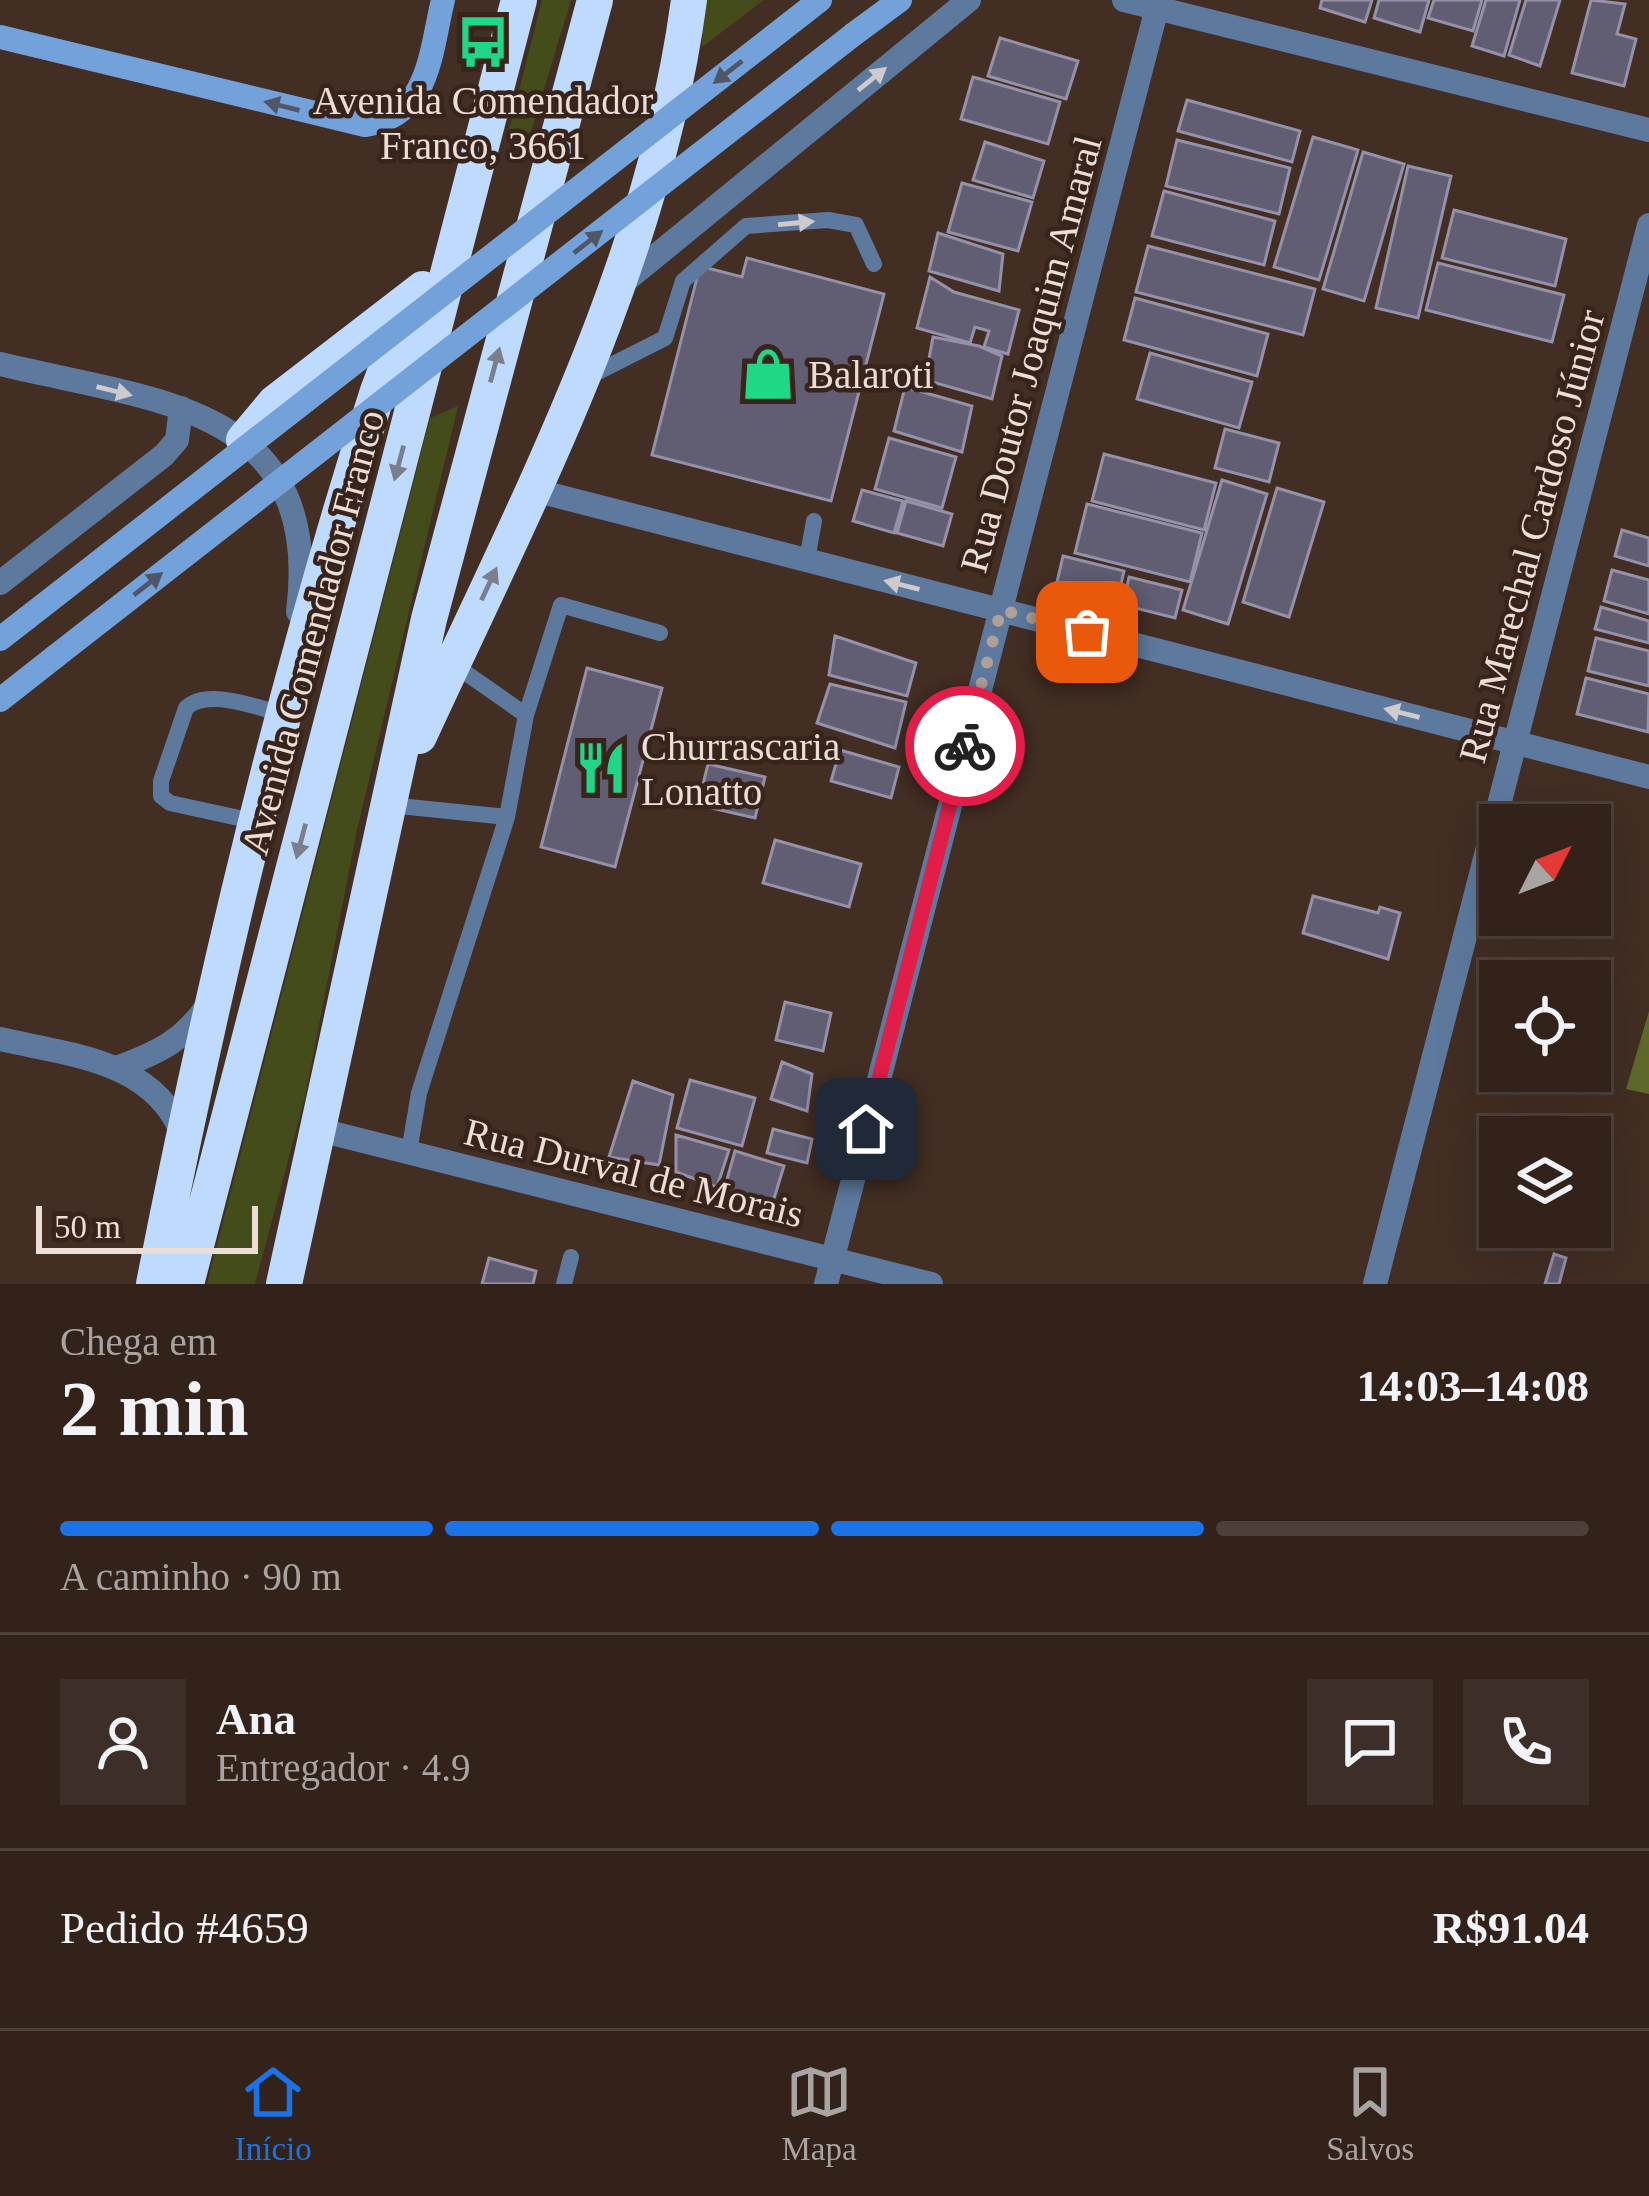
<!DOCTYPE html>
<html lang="pt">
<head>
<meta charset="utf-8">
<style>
	body { margin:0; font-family:"Times New Roman",serif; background:#3d2f27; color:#f1f3f6; height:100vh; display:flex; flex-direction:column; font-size:45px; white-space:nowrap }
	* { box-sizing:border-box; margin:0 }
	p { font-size:39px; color:#a8a4a2 }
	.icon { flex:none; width:66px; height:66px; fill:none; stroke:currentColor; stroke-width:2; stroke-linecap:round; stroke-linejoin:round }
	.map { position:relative; height:1284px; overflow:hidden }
	.drawer { display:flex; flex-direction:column; background:#32221a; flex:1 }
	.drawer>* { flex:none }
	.needle { width:78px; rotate:48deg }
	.tools { position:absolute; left:1479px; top:804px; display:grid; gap:24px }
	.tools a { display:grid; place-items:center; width:132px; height:132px; border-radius:0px; background:#32221a; box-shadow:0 12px 48px #0002,0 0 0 3px #4d3f39; font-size:60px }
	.scale { position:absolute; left:36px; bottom:30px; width:222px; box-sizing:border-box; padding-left:12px; border:6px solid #ebded7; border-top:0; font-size:33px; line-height:42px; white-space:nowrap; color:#ebded7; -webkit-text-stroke:9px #38241a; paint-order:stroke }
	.pin { position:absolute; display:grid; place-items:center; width:102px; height:102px; color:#fff; margin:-51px; border-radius:24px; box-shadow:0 6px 18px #0006 }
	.courier { position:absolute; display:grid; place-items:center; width:120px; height:120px; margin:-60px; border:9px solid #e11d48; border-radius:50%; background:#fff; color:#222; box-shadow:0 3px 15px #0007 }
	.summary em { font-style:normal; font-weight:800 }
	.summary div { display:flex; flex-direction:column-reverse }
	.summary { display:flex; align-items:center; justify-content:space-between; height:204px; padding:0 60px }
	h1 { font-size:78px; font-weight:800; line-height:90px }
	.bar { display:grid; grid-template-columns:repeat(4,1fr); gap:18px 12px; align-content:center; height:144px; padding:0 60px }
	.bar i { height:15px; border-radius:9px; background:#4d3f39 }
	.bar .current { background:#1a73e8 }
	.bar p { grid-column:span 4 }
	.line { display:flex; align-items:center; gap:30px; padding:0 60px; border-top:3px solid #4d3f39 }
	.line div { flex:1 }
	.round { display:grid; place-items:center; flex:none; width:126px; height:126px; border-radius:0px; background:#3d2f27 }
	.tabs { display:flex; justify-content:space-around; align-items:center; height:168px; border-top:3px solid #4d3f39; background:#32221a; font-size:33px; color:#a8a4a2 }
	.tabs a { display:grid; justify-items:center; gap:6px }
	.tabs .current { color:#1a73e8 }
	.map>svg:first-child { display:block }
	.green { fill:#444c19 }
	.forest { fill:#5f692c }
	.building { fill:#615e74; stroke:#9491a9; stroke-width:3 }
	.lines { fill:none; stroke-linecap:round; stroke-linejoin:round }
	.lane { stroke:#5d7a9e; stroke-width:16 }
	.street { stroke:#5d7a9e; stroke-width:24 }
	.secondary { stroke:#73a2db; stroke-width:24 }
	.highway { stroke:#bedafe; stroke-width:36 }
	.secondary-bridge { stroke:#73a2db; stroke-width:24 }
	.oneway { fill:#505667 }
	.oneway2 { fill:#cfcacc }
	.oneway3 { fill:#7b7f8c }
	.done { stroke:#b0a098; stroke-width:12; stroke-dasharray:0 21.6 }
	.route { stroke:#e11d48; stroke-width:15 }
	.labels { text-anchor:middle; stroke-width:9; stroke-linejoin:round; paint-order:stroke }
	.poi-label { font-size:39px; fill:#ebded7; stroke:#38241a; text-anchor:start }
	.street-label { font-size:39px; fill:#ebded7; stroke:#38241a }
</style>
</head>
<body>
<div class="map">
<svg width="1649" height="1284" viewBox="0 0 1649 1284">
	<rect width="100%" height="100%" fill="#422e23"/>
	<path class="green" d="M 542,0 L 571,0 L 527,145 L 508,134 Z
		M 704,0 L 764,0 L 702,47 Z
		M 458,406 L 357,830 L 305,1097 L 255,1284 L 207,1284 L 430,418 Z"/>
	<path class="forest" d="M 1649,1011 L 1649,1094 L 1626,1089 Z"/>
	<path class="building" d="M 1322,0 L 1372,0 L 1365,22 L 1320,8 Z
		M 1379,0 L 1429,0 L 1420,32 L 1374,18 Z
		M 1434,0 L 1482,0 L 1473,31 L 1428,18 Z
		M 1486,0 L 1520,0 L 1504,56 L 1472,46 Z
		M 1526,0 L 1560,0 L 1540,66 L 1509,55 Z
		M 1591,0 L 1625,4 L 1617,34 L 1636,39 L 1624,86 L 1572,73 Z
		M 1000,38 L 1078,61 L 1066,99 L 988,76 Z
		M 973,77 L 1060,102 L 1048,144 L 961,119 Z
		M 1187,100 L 1300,131 L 1292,162 L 1178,131 Z
		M 1313,137 L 1358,150 L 1319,280 L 1274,267 Z
		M 1177,140 L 1290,168 L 1279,214 L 1166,186 Z
		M 985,142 L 1044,161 L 1033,198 L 973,180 Z
		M 1363,152 L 1404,164 L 1364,301 L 1323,289 Z
		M 1408,166 L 1451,176 L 1418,318 L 1376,308 Z
		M 962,183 L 1032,202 L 1018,251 L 948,232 Z
		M 1164,191 L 1275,221 L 1264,265 L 1152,236 Z
		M 1454,210 L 1566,239 L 1555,286 L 1442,258 Z
		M 938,233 L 1003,254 L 999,291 L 929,271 Z
		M 1148,246 L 1315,289 L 1303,335 L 1136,292 Z
		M 747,258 L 884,294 L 831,501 L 652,455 L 700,266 L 742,277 Z
		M 1438,263 L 1564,295 L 1552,342 L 1426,310 Z
		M 930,277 L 954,292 L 1019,310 L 1008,354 L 984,347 L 989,331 L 975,327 L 970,343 L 917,328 Z
		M 1135,298 L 1268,334 L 1257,376 L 1124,340 Z
		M 933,337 L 979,346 L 1002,356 L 992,399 L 925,380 Z
		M 1150,353 L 1252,382 L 1239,428 L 1137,399 Z
		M 905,387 L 972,406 L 962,452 L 894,431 Z
		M 1225,429 L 1279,443 L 1269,482 L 1215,468 Z
		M 889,438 L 956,457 L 942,508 L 875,489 Z
		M 1104,454 L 1216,483 L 1204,530 L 1092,501 Z
		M 1222,480 L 1267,494 L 1228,624 L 1183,610 Z
		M 1277,488 L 1324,502 L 1289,617 L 1243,602 Z
		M 862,490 L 903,501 L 894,533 L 853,521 Z
		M 906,501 L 952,514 L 943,546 L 897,533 Z
		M 1087,504 L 1202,533 L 1190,582 L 1075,553 Z
		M 1622,530 L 1649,538 L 1649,566 L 1615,556 Z
		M 1063,556 L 1124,571 L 1116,606 L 1055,591 Z
		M 1612,570 L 1649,580 L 1649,614 L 1604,601 Z
		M 1129,577 L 1182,590 L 1175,618 L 1123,605 Z
		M 1601,607 L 1649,621 L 1649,643 L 1595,629 Z
		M 835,636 L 916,663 L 907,696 L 829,675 Z
		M 1596,638 L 1649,651 L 1649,686 L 1588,671 Z
		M 587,668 L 662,688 L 615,867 L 541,847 Z
		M 1586,678 L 1649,694 L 1648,732 L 1577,714 Z
		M 830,684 L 906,702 L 895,748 L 817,723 Z
		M 840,750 L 899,767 L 891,798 L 831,781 Z
		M 708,764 L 765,777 L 755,818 L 698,805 Z
		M 775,840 L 861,864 L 849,907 L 763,883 Z
		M 1313,896 L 1378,913 L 1380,907 L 1400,913 L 1388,959 L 1303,933 Z
		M 785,1002 L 831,1013 L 823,1051 L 776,1040 Z
		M 782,1062 L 812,1074 L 807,1111 L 771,1099 Z
		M 690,1080 L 755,1098 L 742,1146 L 677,1128 Z
		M 633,1081 L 673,1095 L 659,1165 L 609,1157 Z
		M 773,1129 L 812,1139 L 807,1163 L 767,1153 Z
		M 676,1135 L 729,1150 L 717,1187 L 676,1172 Z
		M 735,1151 L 784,1166 L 772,1205 L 724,1190 Z
		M 1554,1254 L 1566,1258 L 1559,1284 L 1545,1284 Z
		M 489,1258 L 536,1271 L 533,1284 L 482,1284 Z"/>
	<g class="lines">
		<path class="lane" d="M 584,379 L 665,338 L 683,281 L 746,226 L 828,220 L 856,225 L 874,264
			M 807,560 L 814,521
			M 453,664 L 526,715
			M 389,805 L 507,817
			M 257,822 L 170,803 L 161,796 L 161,781 L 186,708 C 207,687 257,708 283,714
			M 409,1152 L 419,1093 L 507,817 L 526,715 L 561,605 L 660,633
			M 564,1284 L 571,1257"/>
		<path class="street" d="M 1124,0 L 1649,130
			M 619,286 L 969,0
			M 0,364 C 152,401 324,404 298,612
			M 534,490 L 1649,777
			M 0,583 L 164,455 L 177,440 L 181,408
			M 0,1039 C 69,1055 155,1060 183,1136
			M 119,1067 C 158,1053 184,1040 208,1005
			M 320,1130 L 931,1284
			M 826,1284 L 1159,0
			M 1375,1284 L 1649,225"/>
		<path class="secondary" d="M 854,34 L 900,0
			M 0,37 L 365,125 C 430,116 430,53 443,0
			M 0,639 L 27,618
			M 0,700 L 56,656"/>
		<path class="highway" d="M 244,440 L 275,403 L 423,289
			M 419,736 C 529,497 654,264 689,0
			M 154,1284 C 213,983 284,683 378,391 L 393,351 L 422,305
			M 186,1284 L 519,0
			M 284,1284 L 429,619 L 595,0"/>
		<path class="secondary-bridge" d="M 27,618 L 820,0
			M 56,656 L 854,34"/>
	</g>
	<defs><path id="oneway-solid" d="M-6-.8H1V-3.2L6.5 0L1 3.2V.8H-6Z" transform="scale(3)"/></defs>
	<g class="oneway">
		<use href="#oneway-solid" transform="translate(728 72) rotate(142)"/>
		<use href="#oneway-solid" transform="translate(282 106) rotate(-166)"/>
		<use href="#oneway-solid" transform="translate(588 242) rotate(-38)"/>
		<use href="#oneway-solid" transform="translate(148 584) rotate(-38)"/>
	</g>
	<g class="oneway2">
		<use href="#oneway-solid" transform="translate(872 79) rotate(-39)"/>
		<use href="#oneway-solid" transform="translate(796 223) rotate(-5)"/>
		<use href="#oneway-solid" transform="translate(114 391) rotate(14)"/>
		<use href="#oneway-solid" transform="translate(902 585) rotate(-166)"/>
		<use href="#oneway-solid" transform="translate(1402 713) rotate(-166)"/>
	</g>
	<g class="oneway3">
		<use href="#oneway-solid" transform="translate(495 365) rotate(-75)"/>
		<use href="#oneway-solid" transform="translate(399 463) rotate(105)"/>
		<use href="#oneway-solid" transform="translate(489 584) rotate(-65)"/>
		<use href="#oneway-solid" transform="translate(301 841) rotate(105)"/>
	</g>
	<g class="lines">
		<path class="done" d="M 965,746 L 1001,610 L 1087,632"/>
		<path class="route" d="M 866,1129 L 965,746"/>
	</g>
	<defs>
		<g id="bus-bare" transform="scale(4.14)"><path d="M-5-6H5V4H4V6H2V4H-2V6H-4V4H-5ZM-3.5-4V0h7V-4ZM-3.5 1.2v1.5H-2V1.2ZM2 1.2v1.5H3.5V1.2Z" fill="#1ed888" stroke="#38241a" stroke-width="2.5" paint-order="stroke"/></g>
		<g id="shop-bare" transform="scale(4.14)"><path d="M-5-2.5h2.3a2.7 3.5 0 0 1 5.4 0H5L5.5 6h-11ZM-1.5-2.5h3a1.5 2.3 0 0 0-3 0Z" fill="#1ed888" stroke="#38241a" stroke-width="2.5" paint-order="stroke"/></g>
		<g id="restaurant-bare" transform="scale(4.14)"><path d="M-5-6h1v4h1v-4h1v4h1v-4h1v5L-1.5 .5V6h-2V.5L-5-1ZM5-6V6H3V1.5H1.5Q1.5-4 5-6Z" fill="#1ed888" stroke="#38241a" stroke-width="2.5" paint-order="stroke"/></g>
	</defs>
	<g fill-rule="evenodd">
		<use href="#bus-bare" x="483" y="42"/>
		<use href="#shop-bare" x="768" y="374"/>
		<use href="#restaurant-bare" x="601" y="768"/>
	</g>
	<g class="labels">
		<g class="poi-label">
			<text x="483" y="114" text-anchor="middle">Avenida Comendador<tspan x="483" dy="45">Franco, 3661</tspan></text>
			<text x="808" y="388">Balaroti</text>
			<text x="641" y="760">Churrascaria<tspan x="641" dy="45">Lonatto</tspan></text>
		</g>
		<g class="street-label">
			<text transform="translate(1030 354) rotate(-75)" y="14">Rua Doutor Joaquim Amaral</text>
			<text transform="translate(1531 536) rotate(-75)" y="14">Rua Marechal Cardoso Júnior</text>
			<text transform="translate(312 632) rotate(-75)" y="14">Avenida Comendador Franco</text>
			<text transform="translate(634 1172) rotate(14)" y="14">Rua Durval de Morais</text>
		</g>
	</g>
</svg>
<div class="tools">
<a><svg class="needle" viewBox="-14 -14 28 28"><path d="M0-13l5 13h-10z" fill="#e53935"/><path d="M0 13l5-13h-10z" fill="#a8a4a2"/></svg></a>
<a><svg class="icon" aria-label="locate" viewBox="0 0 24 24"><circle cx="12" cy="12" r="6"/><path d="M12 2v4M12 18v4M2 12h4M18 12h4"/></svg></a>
<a><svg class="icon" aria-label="layers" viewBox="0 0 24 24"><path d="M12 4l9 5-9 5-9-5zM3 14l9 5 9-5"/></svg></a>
</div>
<div class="scale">50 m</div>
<div class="pin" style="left:1087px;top:632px;background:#ea580c"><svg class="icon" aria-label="bag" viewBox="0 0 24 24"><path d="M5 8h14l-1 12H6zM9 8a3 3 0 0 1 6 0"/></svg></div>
<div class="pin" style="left:866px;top:1129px;background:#1f2937"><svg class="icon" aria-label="home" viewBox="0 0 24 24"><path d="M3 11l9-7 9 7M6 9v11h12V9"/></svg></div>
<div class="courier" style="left:965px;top:746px"><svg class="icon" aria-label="bike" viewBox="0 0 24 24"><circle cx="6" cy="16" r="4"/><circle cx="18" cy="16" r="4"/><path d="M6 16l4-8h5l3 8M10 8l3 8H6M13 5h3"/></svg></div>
</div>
<section class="drawer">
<div class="summary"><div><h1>2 min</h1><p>Chega em</p></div><em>14:03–14:08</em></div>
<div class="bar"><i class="current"></i><i class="current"></i><i class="current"></i><i></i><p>A caminho · 90 m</p></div>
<div class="line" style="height:216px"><a class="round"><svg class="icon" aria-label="person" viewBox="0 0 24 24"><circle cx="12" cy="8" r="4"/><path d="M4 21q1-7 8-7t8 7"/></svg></a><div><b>Ana</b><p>Entregador · 4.9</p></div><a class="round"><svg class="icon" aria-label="chat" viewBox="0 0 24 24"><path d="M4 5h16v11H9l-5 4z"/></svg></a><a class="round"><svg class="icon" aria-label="phone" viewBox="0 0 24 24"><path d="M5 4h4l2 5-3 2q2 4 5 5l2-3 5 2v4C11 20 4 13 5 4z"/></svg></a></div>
<div class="line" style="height:156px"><div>Pedido #4659</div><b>R$91.04</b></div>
</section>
<nav class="tabs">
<a class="current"><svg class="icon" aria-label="home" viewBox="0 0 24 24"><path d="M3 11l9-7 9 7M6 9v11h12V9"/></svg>Início</a>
<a><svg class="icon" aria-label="map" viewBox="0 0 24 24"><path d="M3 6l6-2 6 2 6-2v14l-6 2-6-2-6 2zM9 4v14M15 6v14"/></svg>Mapa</a>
<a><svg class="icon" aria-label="saved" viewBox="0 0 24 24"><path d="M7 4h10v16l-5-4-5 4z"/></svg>Salvos</a>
</nav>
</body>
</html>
